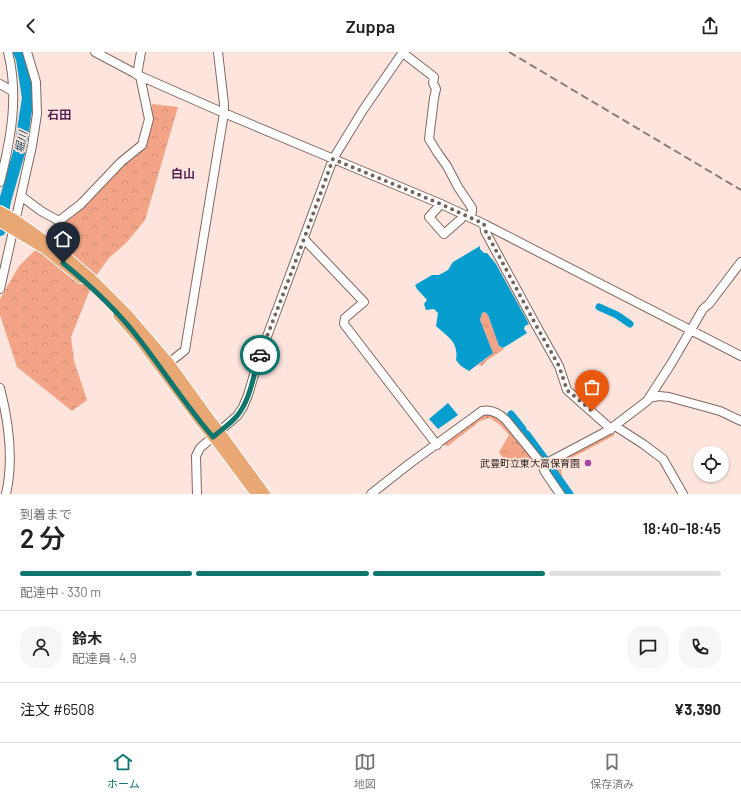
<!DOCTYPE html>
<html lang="ja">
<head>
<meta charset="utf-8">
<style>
	body { margin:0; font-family:Barlow,"Noto Sans JP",sans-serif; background:#f6f6f6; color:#222; height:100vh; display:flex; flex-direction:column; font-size:15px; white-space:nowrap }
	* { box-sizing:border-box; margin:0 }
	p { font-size:13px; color:#767676 }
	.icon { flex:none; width:22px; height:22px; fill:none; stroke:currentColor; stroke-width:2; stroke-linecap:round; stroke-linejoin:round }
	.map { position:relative; height:442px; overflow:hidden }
	.sheet { display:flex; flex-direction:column; background:#fff; flex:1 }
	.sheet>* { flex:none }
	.buttons { position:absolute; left:693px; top:394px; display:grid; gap:8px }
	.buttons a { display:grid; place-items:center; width:36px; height:36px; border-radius:50%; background:#fff; box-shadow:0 1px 3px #0004; font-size:20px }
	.pin { position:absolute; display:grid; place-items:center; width:34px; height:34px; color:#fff; margin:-41px -17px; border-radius:50% 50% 50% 0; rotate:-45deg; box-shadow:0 0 4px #0007 }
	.pin .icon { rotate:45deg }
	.courier { position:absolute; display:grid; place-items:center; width:40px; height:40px; margin:-20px; border:3px solid #0f766e; border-radius:50%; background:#fff; color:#222; box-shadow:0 1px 5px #0007 }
	.overview em { font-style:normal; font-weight:600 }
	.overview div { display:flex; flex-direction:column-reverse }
	.overview { display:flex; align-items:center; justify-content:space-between; height:68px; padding:0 20px }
	h1 { font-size:26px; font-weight:600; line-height:30px }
	.bar { display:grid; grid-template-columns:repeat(4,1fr); gap:6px 4px; align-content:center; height:48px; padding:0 20px }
	.bar i { height:5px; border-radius:3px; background:#e0e0e0 }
	.bar .active { background:#0f766e }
	.bar p { grid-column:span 4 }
	.line { display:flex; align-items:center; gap:10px; padding:0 20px; border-top:1px solid #e0e0e0 }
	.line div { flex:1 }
	.round { display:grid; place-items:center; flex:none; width:42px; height:42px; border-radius:16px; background:#f6f6f6 }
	header { display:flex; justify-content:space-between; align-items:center; height:52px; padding:0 20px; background:#fff; font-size:18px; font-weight:600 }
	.tab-bar { display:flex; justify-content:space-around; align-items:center; height:56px; border-top:1px solid #e0e0e0; background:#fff; font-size:11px; color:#767676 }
	.tab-bar a { display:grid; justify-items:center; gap:2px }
	.tab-bar .active { color:#0f766e }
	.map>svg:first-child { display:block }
	.forest { fill:url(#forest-crowns) }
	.water { fill:#079dce }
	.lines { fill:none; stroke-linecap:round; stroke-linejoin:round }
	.canal { stroke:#079dce; stroke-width:7 }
	.river { stroke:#079dce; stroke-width:12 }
	.minor-casing { stroke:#81685f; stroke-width:10 }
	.major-casing { stroke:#fff; stroke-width:12 }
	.minor { stroke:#fff; stroke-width:8 }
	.major { stroke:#e9a774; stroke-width:10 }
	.rail { stroke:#8e7d77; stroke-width:2; stroke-dasharray:8 4; stroke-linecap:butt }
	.done { stroke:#73645e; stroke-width:4; stroke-dasharray:0 7.2 }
	.route { stroke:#0f766e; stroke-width:5 }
	.poi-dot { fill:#a843a7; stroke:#fde5dd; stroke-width:1.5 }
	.labels { text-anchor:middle; stroke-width:3.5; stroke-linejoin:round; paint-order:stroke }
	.poi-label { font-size:10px; fill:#281e1a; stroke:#fde5dd; text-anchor:end }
	.water-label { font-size:11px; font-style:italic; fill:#16485d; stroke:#fde5dd }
	.quarter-label { font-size:12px; font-weight:bold; fill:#532252; stroke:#fde5dd }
</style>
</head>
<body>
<header><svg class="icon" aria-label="back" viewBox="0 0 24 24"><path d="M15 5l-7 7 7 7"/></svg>Zuppa<svg class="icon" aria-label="share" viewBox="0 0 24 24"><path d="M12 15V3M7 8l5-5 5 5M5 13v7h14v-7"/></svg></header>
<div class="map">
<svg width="741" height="442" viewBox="0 0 741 442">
	<defs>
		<pattern id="forest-crowns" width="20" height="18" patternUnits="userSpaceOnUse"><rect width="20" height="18" fill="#f3a487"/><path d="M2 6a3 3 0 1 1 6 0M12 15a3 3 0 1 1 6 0" fill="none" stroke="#d08d74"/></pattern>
	</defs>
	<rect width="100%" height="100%" fill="#fde5dd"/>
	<path class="forest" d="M 152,52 L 178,55 L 145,168 L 127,190 L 109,206 L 95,225 L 71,285 L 74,309 L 87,348 L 72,359 L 17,315 L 0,263 L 0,247 L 19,214 L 147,89 Z
		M 485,260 L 488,263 L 499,294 L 504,297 L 486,309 L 482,314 L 478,313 L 493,301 L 480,268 L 482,261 Z
		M 485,361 L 498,364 L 537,410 L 536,412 L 509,415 L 499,400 L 509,383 L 500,373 L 490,366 L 480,369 L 448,394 L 441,392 Z
		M 612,380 L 615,383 L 560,412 L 563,428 L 551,412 Z"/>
	<path class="water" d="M 480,194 L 480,197 L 484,201 L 487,201 L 496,212 L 529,272 L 525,274 L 524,277 L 527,281 L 503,296 L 499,294 L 488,263 L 485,260 L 482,261 L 480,268 L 493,301 L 469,319 L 461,314 L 456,308 C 459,290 448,285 436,274 L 438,261 L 434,257 L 426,258 L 424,252 L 427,248 L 417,237 L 415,233 L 432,223 L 439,223 L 448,218 L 453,210 Z
		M 448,351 L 458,363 L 438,377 L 429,367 Z"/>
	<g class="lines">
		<path class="canal" d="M 599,255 L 617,263 L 630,272
			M 511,362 L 523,377
			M 527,382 L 546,408
			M 550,414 L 570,442"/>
		<path class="river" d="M 0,178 L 5,149 L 20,97 L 28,46 L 22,7 L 19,0"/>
		<g class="minor-casing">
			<path id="minor" d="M 95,0 L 140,24 L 224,61 L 441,152 L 484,172 L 741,304
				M 403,1 L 434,25 L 433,31 L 436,37 L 434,46 L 429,87 L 437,100 L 447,114 L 458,135 L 472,156 L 472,160 L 469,165
				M 137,23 L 141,0
				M 0,32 L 12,39
				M 0,130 C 11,87 19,44 8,0
				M 21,144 L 41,159 L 59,169 L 81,152 L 121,110 L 142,93 L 149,67 L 140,24
				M 441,152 L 429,165 L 444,182 L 461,167 L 463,163
				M 484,172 L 485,179 L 537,275 L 559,314 L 567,338 L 611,377
				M 304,187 L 364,250 L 345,266 L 344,272 L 437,393
				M 0,237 L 32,94 L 37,62 L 36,30 L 27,0
				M 169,311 L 185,298 L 224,61 L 224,52 L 218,0
				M 0,336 C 9,371 14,407 6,442
				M 649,346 L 659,344 L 669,345 L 720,359 L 741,369
				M 615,374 L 643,392 L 663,407 L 683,442
				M 543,413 L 609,378 L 647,349 L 671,312 L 703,257 L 709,252 L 741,210
				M 197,442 L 196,404 L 200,396 L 230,370 L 237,364 L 243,355 L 248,343 L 259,306 L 333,107 L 363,58 L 403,0
				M 371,442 L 409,412 L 482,359 C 492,357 499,361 506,368 L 541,411 L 545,420 L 560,442"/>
		</g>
		<g class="major-casing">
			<path id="major" d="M 0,159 L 16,168 L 58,198 L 91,226 L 127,262 L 169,311 L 208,365 L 219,379 L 265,442
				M 0,170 L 45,197 L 81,226
				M 118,263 L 139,287 L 201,370 L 221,395 L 256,442"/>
		</g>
		<use href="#minor" class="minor"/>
		<use href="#major" class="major"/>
		<path class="rail" d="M 509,0 L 741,138"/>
	</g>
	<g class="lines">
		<path class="done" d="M 260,303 L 304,187 L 333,107 L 441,152 L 484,172 L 485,178 L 537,275 L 559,314 L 567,338 L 592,359"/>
		<path class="route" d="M 63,211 C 91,234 117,258 139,287 C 164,319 186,354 213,385 C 221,378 230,372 237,364 C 251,347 253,323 260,303"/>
	</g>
	<circle class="poi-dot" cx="588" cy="411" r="4"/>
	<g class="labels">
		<g class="poi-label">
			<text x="580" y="415">武豊町立東大高保育園</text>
		</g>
		<g class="water-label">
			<text transform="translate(21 90) rotate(-79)" y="4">堀川</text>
		</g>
		<g class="quarter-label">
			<text x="59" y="67">石田</text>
			<text x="183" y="126">白山</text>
		</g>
	</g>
</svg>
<div class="buttons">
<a><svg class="icon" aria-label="locate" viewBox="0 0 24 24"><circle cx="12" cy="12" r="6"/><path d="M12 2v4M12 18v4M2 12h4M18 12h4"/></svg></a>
</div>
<div class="pin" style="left:592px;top:359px;background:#ea580c"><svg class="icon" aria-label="bag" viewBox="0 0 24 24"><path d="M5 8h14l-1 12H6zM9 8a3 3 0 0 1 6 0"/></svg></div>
<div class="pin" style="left:63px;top:211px;background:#1f2937"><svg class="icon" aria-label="home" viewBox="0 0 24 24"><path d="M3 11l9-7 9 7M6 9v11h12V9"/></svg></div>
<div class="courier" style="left:260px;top:303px"><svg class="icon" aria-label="car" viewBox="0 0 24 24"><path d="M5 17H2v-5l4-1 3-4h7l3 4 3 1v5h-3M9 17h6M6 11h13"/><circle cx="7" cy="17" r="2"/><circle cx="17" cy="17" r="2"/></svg></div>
</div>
<section class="sheet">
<div class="overview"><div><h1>2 分</h1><p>到着まで</p></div><em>18:40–18:45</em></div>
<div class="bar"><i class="active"></i><i class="active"></i><i class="active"></i><i></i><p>配達中 · 330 m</p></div>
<div class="line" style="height:72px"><a class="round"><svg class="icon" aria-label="person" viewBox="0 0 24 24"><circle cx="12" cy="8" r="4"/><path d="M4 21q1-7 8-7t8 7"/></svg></a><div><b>鈴木</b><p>配達員 · 4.9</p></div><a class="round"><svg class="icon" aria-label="chat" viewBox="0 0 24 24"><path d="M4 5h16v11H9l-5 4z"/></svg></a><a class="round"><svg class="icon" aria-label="phone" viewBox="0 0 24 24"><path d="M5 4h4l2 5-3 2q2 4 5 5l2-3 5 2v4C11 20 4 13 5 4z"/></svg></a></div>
<div class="line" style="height:52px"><div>注文 #6508</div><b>¥3,390</b></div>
</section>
<nav class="tab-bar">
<a class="active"><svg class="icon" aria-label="home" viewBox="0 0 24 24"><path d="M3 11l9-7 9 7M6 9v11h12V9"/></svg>ホーム</a>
<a><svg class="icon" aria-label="map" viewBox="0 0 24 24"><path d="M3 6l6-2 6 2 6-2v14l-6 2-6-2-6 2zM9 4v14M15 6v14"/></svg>地図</a>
<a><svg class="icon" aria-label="saved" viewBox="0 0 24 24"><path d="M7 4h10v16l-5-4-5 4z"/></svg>保存済み</a>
</nav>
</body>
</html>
